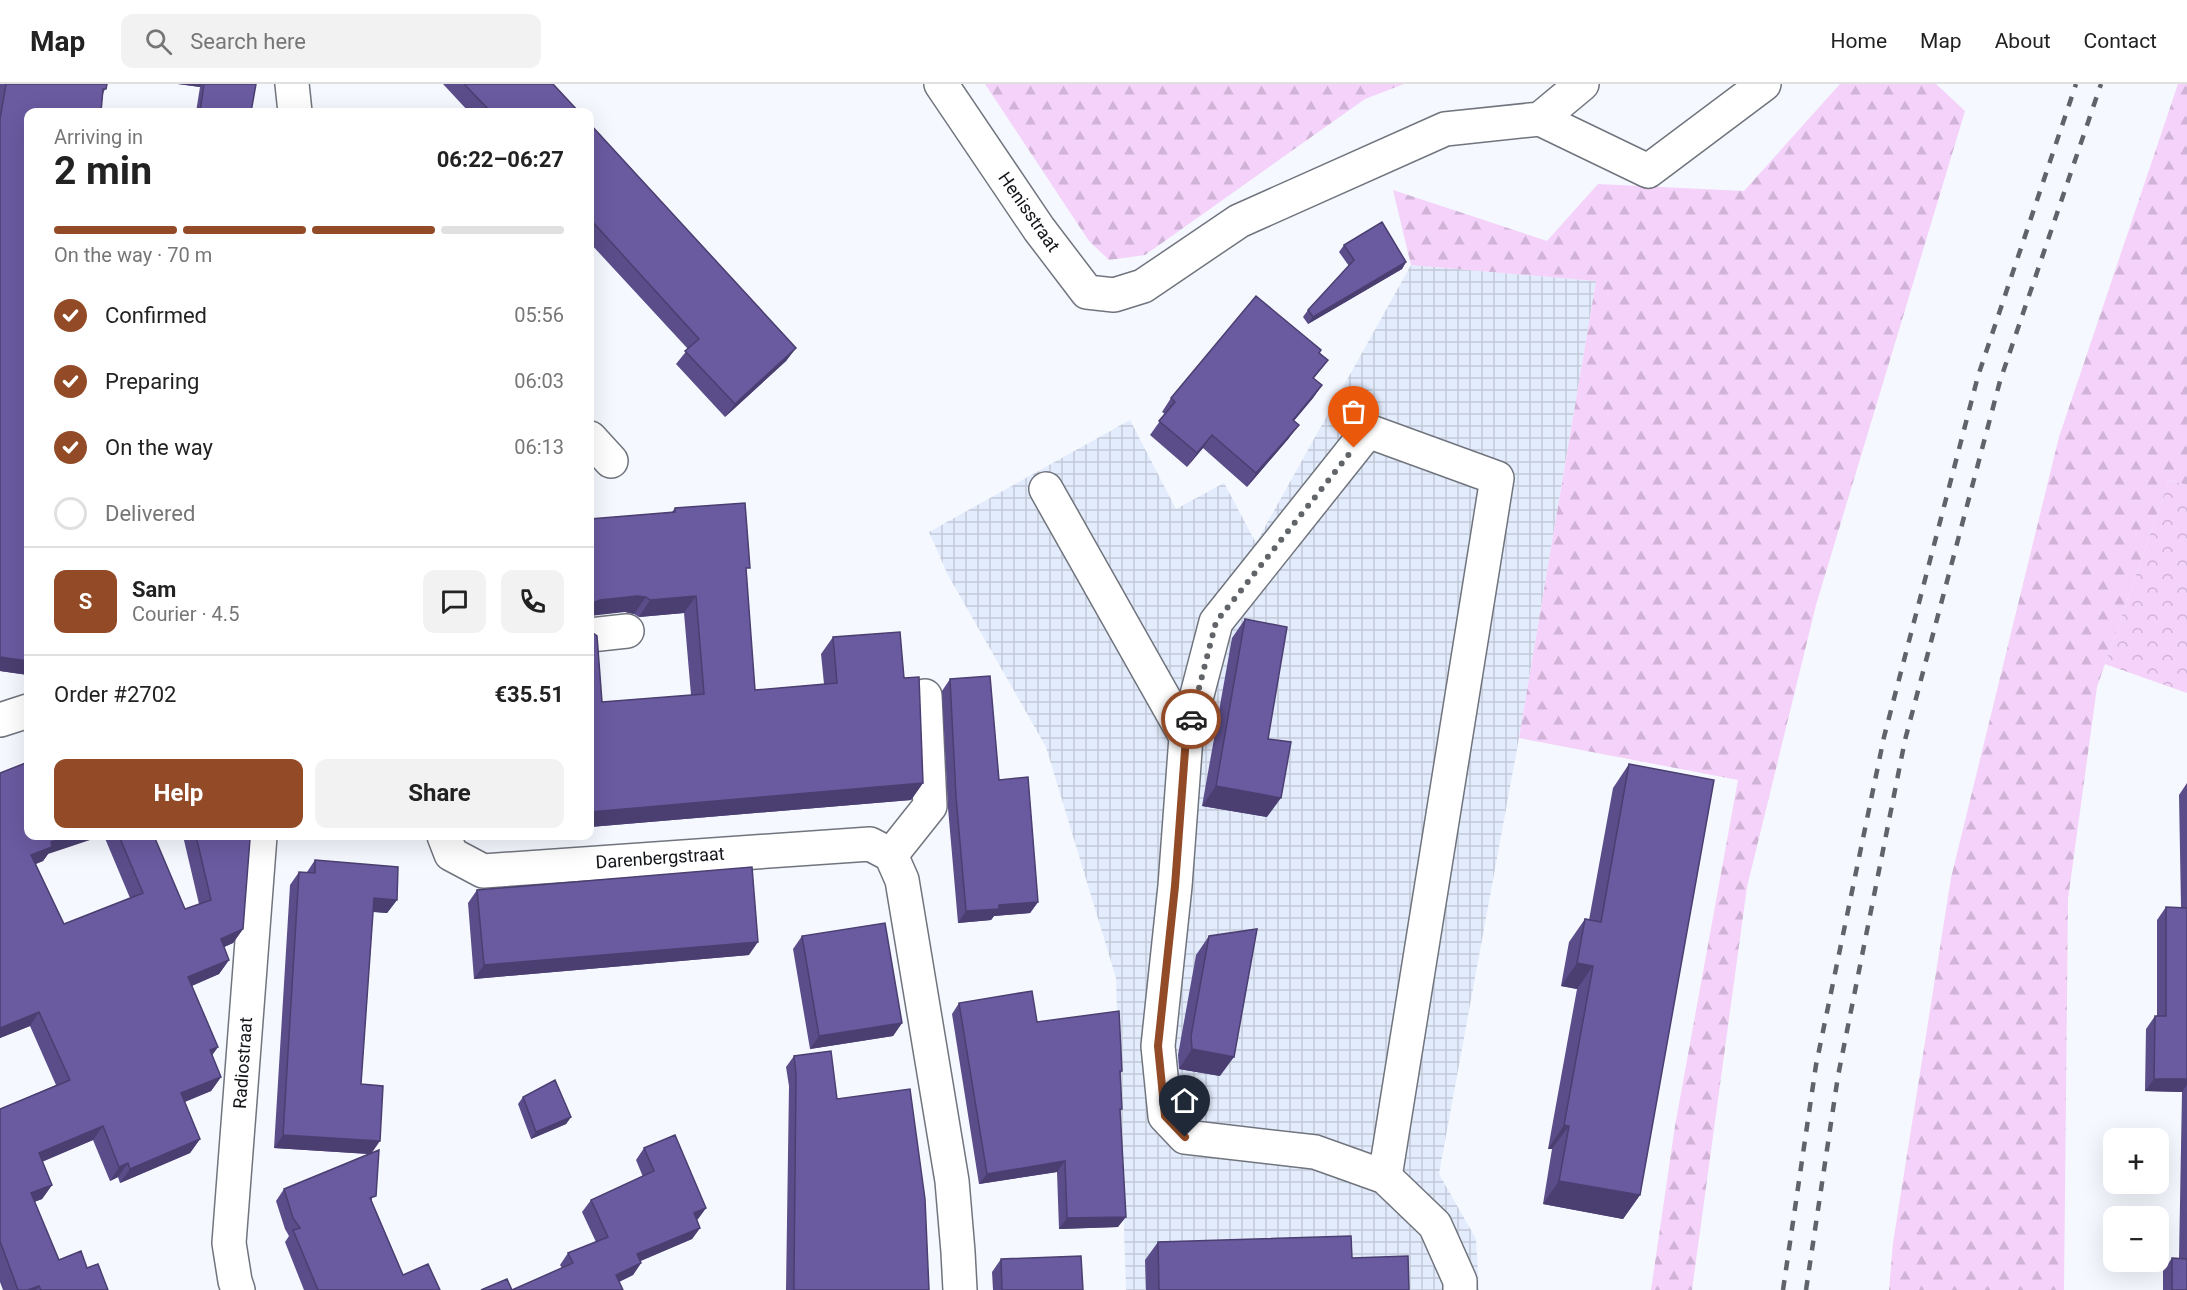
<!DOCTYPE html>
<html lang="en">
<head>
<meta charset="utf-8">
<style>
	body { margin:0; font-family:Roboto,sans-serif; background:#f2f2f2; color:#222; height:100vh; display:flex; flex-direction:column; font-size:22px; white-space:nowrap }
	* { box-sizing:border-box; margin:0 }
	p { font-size:20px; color:#767676 }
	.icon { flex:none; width:33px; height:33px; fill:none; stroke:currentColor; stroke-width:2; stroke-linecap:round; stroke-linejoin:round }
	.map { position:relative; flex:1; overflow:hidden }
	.side { position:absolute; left:24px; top:24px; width:570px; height:732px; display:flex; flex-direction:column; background:#fff; border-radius:12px; box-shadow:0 6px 24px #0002 }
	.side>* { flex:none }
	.buttons { position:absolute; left:2103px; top:1044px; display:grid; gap:12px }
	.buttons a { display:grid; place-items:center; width:66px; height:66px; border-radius:12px; background:#fff; box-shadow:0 6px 24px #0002; font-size:30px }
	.pin { position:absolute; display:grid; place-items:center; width:51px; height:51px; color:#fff; margin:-62px -26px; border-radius:50% 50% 50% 0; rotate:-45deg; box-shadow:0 0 6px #0007 }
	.pin .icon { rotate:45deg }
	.courier { position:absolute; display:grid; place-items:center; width:60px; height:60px; margin:-30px; border:4px solid #924b26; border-radius:50%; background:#fff; color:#222; box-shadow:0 2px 8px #0007 }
	.headline em { font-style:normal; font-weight:700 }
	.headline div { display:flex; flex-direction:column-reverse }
	.headline { display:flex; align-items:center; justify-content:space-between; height:102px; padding:0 30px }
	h1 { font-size:39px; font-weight:700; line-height:45px }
	.bar { display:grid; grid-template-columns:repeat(4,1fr); gap:9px 6px; align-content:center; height:72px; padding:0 30px }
	.bar i { height:8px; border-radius:4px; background:#e0e0e0 }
	.bar .selected { background:#924b26 }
	.bar p { grid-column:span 4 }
	.line { display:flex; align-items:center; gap:15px; padding:0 30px; border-top:2px solid #e0e0e0 }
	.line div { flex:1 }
	.round { display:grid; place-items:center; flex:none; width:63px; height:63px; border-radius:12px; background:#f2f2f2 }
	ol { padding:0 30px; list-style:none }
	li { display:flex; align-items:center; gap:18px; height:66px }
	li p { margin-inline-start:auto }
	li .icon { padding:6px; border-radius:50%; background:#924b26; color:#fff; stroke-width:4 }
	li:last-child { color:#767676 }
	li i { width:33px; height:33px; border:3px solid #e0e0e0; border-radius:50% }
	.action { display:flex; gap:12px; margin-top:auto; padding:12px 30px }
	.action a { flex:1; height:69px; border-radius:12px; background:#924b26; color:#fff; font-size:24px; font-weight:700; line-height:69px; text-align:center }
	.action a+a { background:#f2f2f2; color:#222 }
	header { display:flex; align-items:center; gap:36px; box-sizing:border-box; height:84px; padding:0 30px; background:#fff; border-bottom:2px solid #e0e0e0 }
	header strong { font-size:28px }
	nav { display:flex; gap:33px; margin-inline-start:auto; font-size:21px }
	.search { width:420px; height:54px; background:#f2f2f2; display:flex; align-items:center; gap:15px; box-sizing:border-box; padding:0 21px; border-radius:12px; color:#767676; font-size:22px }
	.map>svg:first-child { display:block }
	.industrial { fill:url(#industrial-grid) }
	.forest { fill:url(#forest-firs) }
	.park { fill:url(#park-crowns) }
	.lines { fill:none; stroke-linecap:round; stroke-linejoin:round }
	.minor-casing { stroke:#70747d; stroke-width:36 }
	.minor { stroke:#fff; stroke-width:33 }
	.rail { stroke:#616368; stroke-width:4.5; stroke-dasharray:10 10; stroke-linecap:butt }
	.wall { fill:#5b4d8a }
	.shaded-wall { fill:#4a3f70 }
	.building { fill:#6a5aa0; stroke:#4a3f70; stroke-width:1.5 }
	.done { stroke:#616468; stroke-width:6; stroke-dasharray:0 10.8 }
	.route { stroke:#924b26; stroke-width:8 }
	.labels { text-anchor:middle; stroke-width:6; stroke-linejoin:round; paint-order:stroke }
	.street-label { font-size:18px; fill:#121418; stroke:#fff }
</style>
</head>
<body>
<header>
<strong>Map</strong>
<div class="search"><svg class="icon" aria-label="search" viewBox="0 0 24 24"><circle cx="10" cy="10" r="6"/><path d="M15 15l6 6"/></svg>Search here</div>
<nav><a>Home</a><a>Map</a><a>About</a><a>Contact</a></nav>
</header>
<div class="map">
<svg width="2187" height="1206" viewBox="0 0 2187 1206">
	<defs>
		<pattern id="industrial-grid" width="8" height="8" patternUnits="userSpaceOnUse" patternTransform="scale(1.5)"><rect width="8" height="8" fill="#e3ecfd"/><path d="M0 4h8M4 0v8" fill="none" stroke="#c2cad8"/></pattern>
		<pattern id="forest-firs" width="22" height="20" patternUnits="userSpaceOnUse" patternTransform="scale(1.5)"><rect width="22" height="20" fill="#f4d2fa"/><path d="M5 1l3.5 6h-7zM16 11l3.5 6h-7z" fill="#d0b3d6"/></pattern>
		<pattern id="park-crowns" width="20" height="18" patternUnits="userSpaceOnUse" patternTransform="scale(1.5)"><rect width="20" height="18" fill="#f4d2fa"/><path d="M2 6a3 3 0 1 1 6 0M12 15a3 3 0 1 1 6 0" fill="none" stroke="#d0b3d6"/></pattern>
	</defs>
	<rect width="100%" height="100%" fill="#f5f8fe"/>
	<path class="industrial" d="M 1411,181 L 1596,197 L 1519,654 L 1439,1090 L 1476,1155 L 1479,1206 L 1126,1206 L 1116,894 L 1046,663 L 948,491 L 929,448 L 1130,336 L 1176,425 L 1224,399 L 1256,459 Z"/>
	<path class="forest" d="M 985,0 L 1404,0 L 1365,15 L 1145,171 L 1109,176 L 1089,157 Z
		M 1840,0 L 1936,0 L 1965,27 L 1816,521 L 1747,803 L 1692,1206 L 1651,1206 L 1675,1042 L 1738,696 L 1519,654 L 1596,197 L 1411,181 L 1393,106 L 1547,157 L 1598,100 L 1744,107 Z
		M 2178,0 L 2187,0 L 2187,401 L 2169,396 L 2097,603 L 2068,815 L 2064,1206 L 1889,1206 L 1893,1159 L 1951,794 L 2059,353 Z"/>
	<path class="park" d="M 2169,396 L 2187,401 L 2187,609 L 2105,580 Z"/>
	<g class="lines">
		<g class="minor-casing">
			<path id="minor" d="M 292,0 L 295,28
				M 941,0 L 1039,145 L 1087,208 L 1114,211 L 1143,202 L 1239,137 L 1445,45 L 1540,35 L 1648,87 L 1764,0
				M 1540,35 L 1582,0
				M 590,354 L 611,377
				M 1046,405 L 1186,653
				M 590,551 L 627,547
				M 0,636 L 28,627
				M 444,752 L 451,770 L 483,787 L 870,760 L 891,771 L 902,796 L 952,1097 L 958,1168 L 960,1206
				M 891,771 L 930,722 L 925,612
				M 1385,1093 L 1497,394 L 1368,347 L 1216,538 L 1186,653 L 1175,802 L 1158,962 L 1165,1032 L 1185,1053 L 1315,1068 L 1385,1093 L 1435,1141 L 1460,1197 L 1460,1206
				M 238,1206 L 235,1197 L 229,1159 L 260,752"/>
		</g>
		<use href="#minor" class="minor"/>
		<path class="rail" d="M 1783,1206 L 1816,981 L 1884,653 L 1978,292 L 2076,0
			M 1806,1206 L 1838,992 L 1905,656 L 2000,297 L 2101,0"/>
	</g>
	<path class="wall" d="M 0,0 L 107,0 L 103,10 L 28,591 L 0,587 Z
		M 178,0 L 256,0 L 251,28 L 196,28 L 200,3 Z
		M 443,0 L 553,0 L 579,28 L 469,28 Z
		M 590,40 L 796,264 L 786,277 L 725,333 L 676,280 L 688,265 L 590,159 Z
		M 1344,161 L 1406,178 L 1402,185 L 1308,240 L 1303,233 L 1308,226 L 1349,182 L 1339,168 Z
		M 1320,269 L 1328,276 L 1314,294 L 1322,301 L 1313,314 L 1294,337 L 1289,354 L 1247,403 L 1203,364 L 1187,383 L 1150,351 L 1165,330 L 1162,328 L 1171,314 Z
		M 675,424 L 746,490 L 755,606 L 824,600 L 821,570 L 833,553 L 904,594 L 923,699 L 911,716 L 590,743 L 590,547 L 602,618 L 691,611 L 684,529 L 639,533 L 634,530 L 625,528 L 672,428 Z
		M 1245,535 L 1268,655 L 1267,733 L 1202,722 L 1232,554 Z
		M 950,595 L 999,696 L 1038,818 L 1030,829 L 994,832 L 991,836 L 958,839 L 948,724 L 942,607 Z
		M 1629,680 L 1640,1111 L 1623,1135 L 1543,1120 L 1552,1065 L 1548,1065 L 1577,905 L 1561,902 L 1569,858 L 1585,835 L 1589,836 L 1613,704 Z
		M 0,689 L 48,770 L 43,777 L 36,780 L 64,840 L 130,814 L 104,752 L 154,752 L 185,825 L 199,820 L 183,752 L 248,752 L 243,845 L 233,859 L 224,863 L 229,876 L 219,890 L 192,902 L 218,963 L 212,971 L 221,993 L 211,1007 L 185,1018 L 200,1055 L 190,1069 L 120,1099 L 118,1093 L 110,1097 L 93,1056 L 42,1078 L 52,1101 L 42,1115 L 34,1118 L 59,1176 L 87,1184 L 108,1206 L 3,1206 L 0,1198 L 0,1025 L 56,1001 L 30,942 L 0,954 Z
		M 2187,699 L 2187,1206 L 2163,1206 L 2163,1187 L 2172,1174 L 2179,1174 L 2182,1008 L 2145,1007 L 2146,945 L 2155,932 L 2157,932 L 2157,836 L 2166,823 L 2181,823 L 2179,711 Z
		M 315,776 L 397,816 L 387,829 L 373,828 L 361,1000 L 372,1068 L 372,1117 L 403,1191 L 440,1206 L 304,1206 L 285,1158 L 289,1152 L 285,1145 L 276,1117 L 284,1105 L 368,1070 L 274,1064 L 290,801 L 299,788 L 307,788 Z
		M 477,806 L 749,871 L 474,895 L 468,819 Z
		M 802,852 L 902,939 L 893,952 L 810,965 L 793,865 Z
		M 1209,852 L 1220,992 L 1179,985 L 1178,971 L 1196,871 Z
		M 959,919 L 1037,938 L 1122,987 L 1120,990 L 1122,1025 L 1120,1027 L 1118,1143 L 1059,1145 L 1057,1088 L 979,1100 L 952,930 Z
		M 794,972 L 837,1015 L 929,1206 L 786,1206 L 789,1002 L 786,983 Z
		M 523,1013 L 571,1033 L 566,1040 L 531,1055 L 518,1020 Z
		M 644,1064 L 706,1124 L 697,1136 L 700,1144 L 692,1155 L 640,1177 L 641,1179 L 633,1191 L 619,1198 L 562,1184 L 560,1181 L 568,1169 L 596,1158 L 582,1128 L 591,1116 L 643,1093 L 636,1076 Z
		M 1158,1158 L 1352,1174 L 1409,1206 L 1146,1206 L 1145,1176 Z
		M 1001,1175 L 1083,1206 L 993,1206 L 992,1188 Z"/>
	<path class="shaded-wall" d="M 178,0 L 203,0 L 200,3 Z
		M 1406,178 L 1402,185 L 1308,240 L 1313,233 Z
		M 796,264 L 786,277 L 725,333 L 735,320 Z
		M 1322,301 L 1313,314 L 1283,349 L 1293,336 Z
		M 1299,341 L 1289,354 L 1247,403 L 1256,389 Z
		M 1212,351 L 1203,364 L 1187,383 L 1197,369 Z
		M 637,512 L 646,513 L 634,530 L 625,528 L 590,532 L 590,520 L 600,516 Z
		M 696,512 L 684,529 L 639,533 L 650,516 Z
		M 0,573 L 28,577 L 28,591 L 0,587 Z
		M 923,699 L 911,716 L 590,743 L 590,728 Z
		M 1216,702 L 1281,714 L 1267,733 L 1202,722 Z
		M 71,752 L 102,752 L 48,770 L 43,777 L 22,785 L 31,771 L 51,758 Z
		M 374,814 L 397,816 L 387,829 L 364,827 Z
		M 1038,818 L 1030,829 L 994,832 L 991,836 L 958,839 L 966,827 L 999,821 Z
		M 243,845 L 233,859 L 211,869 L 221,855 Z
		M 758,858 L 749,871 L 474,895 L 484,881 Z
		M 229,876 L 219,890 L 179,907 L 188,893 Z
		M 1577,879 L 1593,882 L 1577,905 L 1561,902 Z
		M 39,928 L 30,942 L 0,954 L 0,944 Z
		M 902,939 L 893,952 L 810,965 L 819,952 Z
		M 218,963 L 208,977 L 210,966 Z
		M 1192,965 L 1234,973 L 1220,992 L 1179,985 Z
		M 221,993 L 211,1007 L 171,1023 L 181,1009 Z
		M 2154,995 L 2187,995 L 2187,1001 L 2182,1008 L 2145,1007 Z
		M 571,1033 L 566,1040 L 531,1055 L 536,1048 Z
		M 1564,1041 L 1569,1042 L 1552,1065 L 1548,1065 Z
		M 103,1042 L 93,1056 L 29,1083 L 39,1069 Z
		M 283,1051 L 380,1057 L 371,1070 L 274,1064 Z
		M 200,1055 L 190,1069 L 120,1099 L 130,1085 Z
		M 1065,1077 L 1057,1088 L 979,1100 L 987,1090 Z
		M 128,1079 L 118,1093 L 110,1097 L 119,1083 Z
		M 1559,1097 L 1640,1111 L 1623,1135 L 1543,1120 Z
		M 52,1101 L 42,1115 L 21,1123 L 31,1109 Z
		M 706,1124 L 698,1135 L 686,1140 L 694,1129 Z
		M 1126,1133 L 1118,1143 L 1059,1145 L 1067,1134 Z
		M 700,1144 L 692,1155 L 629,1182 L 637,1170 Z
		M 641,1179 L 633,1191 L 608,1203 L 616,1191 Z
		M 39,1202 L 36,1206 L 28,1206 Z"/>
	<path class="building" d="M 6,0 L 107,0 L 106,5 L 103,5 L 101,28 L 28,28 L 28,577 L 0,573 L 0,35 Z
		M 204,0 L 256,0 L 251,28 L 200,28 Z
		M 464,0 L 553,0 L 579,28 L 491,28 Z
		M 590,40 L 796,264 L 735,320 L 685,267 L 699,255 L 590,135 Z
		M 1382,138 L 1406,178 L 1313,233 L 1308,226 L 1354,176 L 1344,161 Z
		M 1256,212 L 1321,266 L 1319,269 L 1328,276 L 1313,294 L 1322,301 L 1293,336 L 1299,341 L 1256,389 L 1212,351 L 1197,369 L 1159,337 L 1175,318 L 1171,314 Z
		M 745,419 L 750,484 L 746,484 L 755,606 L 837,599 L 833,553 L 900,548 L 904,594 L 919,593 L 923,699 L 590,728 L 590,547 L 597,552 L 602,618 L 704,610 L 696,512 L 650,516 L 646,513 L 637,512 L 600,516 L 590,520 L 590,435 L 675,428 L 675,424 Z
		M 1245,535 L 1287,543 L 1268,655 L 1291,658 L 1281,714 L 1216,702 Z
		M 990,592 L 999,696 L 1028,693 L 1038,818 L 999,821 L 999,825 L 966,827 L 956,713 L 950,595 Z
		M 28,678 L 28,752 L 71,752 L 51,758 L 52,763 L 31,771 L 64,840 L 143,809 L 119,752 L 154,752 L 185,825 L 211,816 L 196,752 L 248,752 L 250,755 L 243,845 L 221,855 L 229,876 L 188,893 L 218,963 L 210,966 L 221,993 L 181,1009 L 200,1055 L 130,1085 L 128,1079 L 119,1083 L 103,1042 L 39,1069 L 52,1101 L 31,1109 L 59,1176 L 81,1167 L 87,1184 L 98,1180 L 108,1206 L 41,1206 L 39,1202 L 28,1206 L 18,1206 L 0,1157 L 0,1025 L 70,996 L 39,928 L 0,944 L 0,689 Z
		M 1629,680 L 1714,696 L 1640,1111 L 1559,1097 L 1569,1042 L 1564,1041 L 1593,882 L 1577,879 L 1585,835 L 1601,838 Z
		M 315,776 L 398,783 L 397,816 L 374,814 L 361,1000 L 383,1002 L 380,1057 L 283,1051 L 299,788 L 315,789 Z
		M 752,783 L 758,858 L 484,881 L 477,806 Z
		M 2166,823 L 2187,824 L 2187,995 L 2154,995 L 2155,932 L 2166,932 Z
		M 885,839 L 902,939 L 819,952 L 802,852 Z
		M 1257,845 L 1234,973 L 1192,965 L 1191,952 L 1209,852 Z
		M 1032,907 L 1037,938 L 1119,927 L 1122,987 L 1120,987 L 1122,1025 L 1120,1025 L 1126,1133 L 1067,1134 L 1065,1077 L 987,1090 L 959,919 Z
		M 831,967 L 837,1015 L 910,1005 L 925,1115 L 929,1206 L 794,1206 L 794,1190 L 796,991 L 794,972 Z
		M 555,996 L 571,1033 L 536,1048 L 523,1013 Z
		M 675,1051 L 706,1124 L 694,1129 L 700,1144 L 637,1170 L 641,1179 L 616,1191 L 623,1206 L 512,1206 L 573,1179 L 568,1169 L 608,1153 L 591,1116 L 654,1087 L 644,1064 Z
		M 379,1066 L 376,1112 L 370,1114 L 403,1191 L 428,1180 L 440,1206 L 318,1206 L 293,1146 L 300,1144 L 293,1134 L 284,1105 Z
		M 1351,1152 L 1352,1174 L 1408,1172 L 1409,1206 L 1159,1206 L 1158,1158 Z
		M 1081,1172 L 1083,1206 L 1002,1206 L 1001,1175 Z
		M 2172,1174 L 2187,1175 L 2187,1206 L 2172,1206 Z
		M 507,1195 L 512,1206 L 481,1206 Z"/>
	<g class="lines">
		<path class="done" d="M 1191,635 L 1216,538 L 1354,364"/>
		<path class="route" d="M 1185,1053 L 1165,1032 L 1158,962 L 1175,802 L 1186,653 L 1191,635"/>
	</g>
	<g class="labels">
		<g class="street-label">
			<text transform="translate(1029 128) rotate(55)" y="6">Henisstraat</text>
			<text transform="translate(660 774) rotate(-4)" y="6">Darenbergstraat</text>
			<text transform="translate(243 979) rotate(-86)" y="6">Radiostraat</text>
		</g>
	</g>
</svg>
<div class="buttons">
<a>+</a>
<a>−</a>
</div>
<div class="pin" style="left:1354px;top:364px;background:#ea580c"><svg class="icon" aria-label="bag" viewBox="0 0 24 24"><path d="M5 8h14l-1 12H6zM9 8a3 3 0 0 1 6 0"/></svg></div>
<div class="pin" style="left:1185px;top:1053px;background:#1f2937"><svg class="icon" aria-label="home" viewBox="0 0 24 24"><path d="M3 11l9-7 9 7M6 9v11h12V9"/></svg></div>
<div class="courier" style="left:1191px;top:635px"><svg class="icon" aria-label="car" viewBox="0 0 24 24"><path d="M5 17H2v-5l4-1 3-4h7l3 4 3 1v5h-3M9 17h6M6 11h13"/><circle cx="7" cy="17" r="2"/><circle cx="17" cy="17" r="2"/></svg></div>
<section class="side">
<div class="headline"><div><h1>2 min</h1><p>Arriving in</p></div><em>06:22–06:27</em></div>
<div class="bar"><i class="selected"></i><i class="selected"></i><i class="selected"></i><i></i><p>On the way · 70 m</p></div>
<ol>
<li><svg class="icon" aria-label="check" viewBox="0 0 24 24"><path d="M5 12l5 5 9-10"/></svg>Confirmed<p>05:56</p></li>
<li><svg class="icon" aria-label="check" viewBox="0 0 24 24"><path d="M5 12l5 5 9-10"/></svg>Preparing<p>06:03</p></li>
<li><svg class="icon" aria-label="check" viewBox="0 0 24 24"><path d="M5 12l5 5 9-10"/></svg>On the way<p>06:13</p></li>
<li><i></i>Delivered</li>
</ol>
<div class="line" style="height:108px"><b class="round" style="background:#924b26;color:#fff">S</b><div><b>Sam</b><p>Courier · 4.5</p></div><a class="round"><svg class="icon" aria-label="chat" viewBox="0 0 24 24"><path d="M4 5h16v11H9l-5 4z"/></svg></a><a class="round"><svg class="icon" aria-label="phone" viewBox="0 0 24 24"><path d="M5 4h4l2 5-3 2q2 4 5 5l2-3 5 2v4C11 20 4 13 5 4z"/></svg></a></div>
<div class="line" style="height:78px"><div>Order #2702</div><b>€35.51</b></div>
<div class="action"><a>Help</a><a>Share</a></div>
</section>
</div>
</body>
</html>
